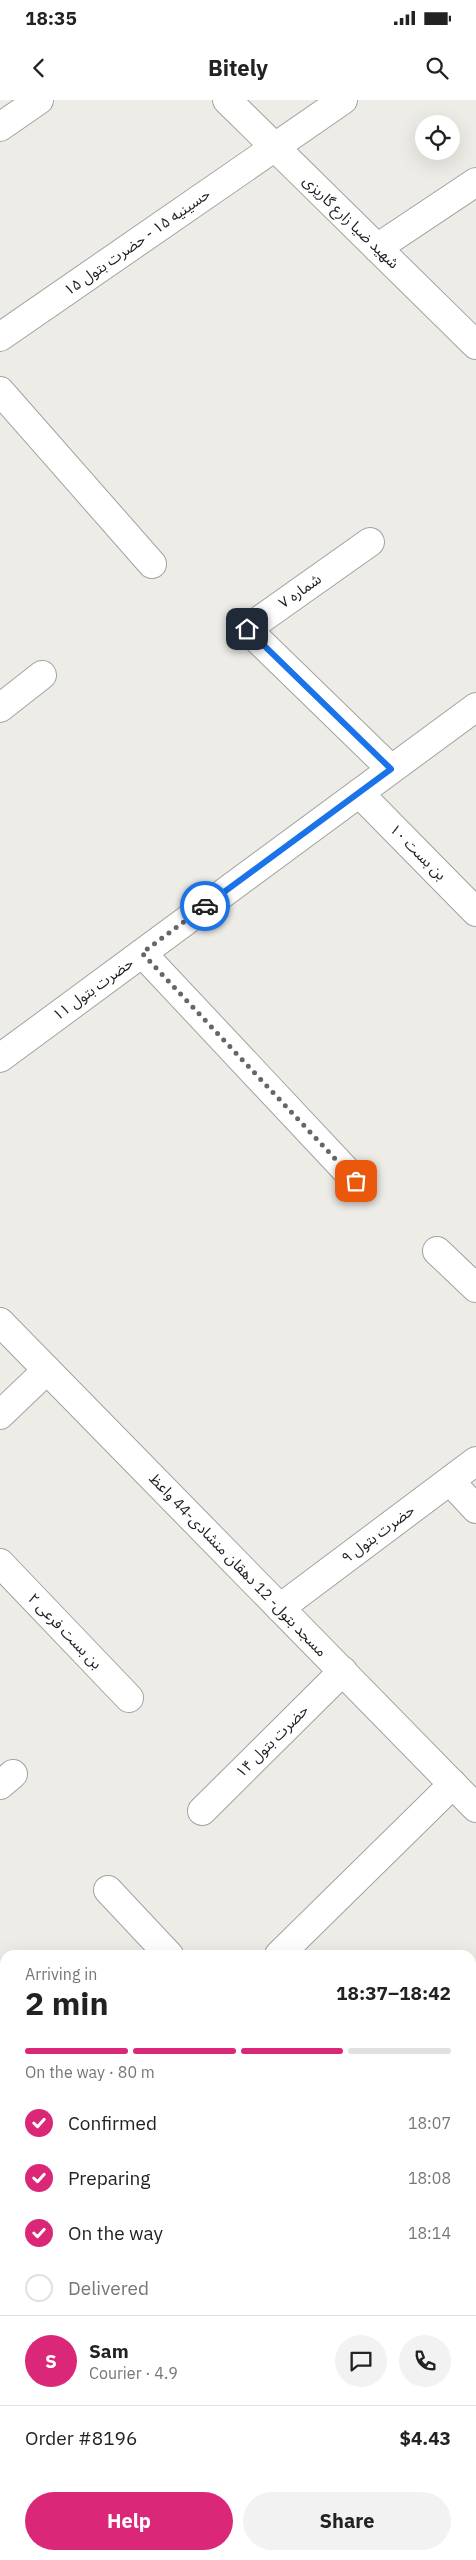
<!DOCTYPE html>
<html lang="en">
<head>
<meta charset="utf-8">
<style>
	body { margin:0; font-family:"IBM Plex Sans","Noto Sans Arabic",sans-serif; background:#f2f2f2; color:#222; height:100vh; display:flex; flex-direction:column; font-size:19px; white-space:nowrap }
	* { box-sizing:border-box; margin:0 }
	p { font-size:16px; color:#767676 }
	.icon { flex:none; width:28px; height:28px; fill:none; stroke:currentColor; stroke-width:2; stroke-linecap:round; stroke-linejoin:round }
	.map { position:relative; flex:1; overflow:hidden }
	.panel { position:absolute; left:0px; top:1850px; width:476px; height:610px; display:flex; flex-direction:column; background:#fff; border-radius:15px 15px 0 0; box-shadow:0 5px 20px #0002 }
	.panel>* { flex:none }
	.buttons { position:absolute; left:415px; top:15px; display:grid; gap:10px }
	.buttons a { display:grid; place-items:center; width:45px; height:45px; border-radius:50%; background:#fff; box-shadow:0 5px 20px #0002; font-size:25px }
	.pin { position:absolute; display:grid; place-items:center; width:42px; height:42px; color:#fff; margin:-21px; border-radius:10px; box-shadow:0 2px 8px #0006 }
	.courier { position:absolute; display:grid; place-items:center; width:50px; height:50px; margin:-25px; border:4px solid #1a73e8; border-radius:50%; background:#fff; color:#222; box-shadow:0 1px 6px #0007 }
	.headline em { font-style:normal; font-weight:800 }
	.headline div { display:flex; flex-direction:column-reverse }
	.headline { display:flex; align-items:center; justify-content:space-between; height:85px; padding:0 25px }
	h1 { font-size:32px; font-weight:800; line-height:38px }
	.bar { display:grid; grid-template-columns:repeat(4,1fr); gap:8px 5px; align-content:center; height:60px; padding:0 25px }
	.bar i { height:6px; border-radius:4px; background:#e0e0e0 }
	.bar .selected { background:#db2777 }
	.bar p { grid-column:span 4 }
	.line { display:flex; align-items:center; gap:12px; padding:0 25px; border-top:1px solid #e0e0e0 }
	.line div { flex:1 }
	.round { display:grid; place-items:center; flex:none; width:52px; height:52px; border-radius:26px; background:#f2f2f2 }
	ol { padding:0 25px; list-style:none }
	li { display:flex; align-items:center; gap:15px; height:55px }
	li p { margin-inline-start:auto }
	li .icon { padding:5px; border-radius:50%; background:#db2777; color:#fff; stroke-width:4 }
	li:last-child { color:#767676 }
	li i { width:28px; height:28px; border:2px solid #e0e0e0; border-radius:50% }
	.primary-button { display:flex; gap:10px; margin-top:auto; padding:10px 25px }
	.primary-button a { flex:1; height:58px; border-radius:30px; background:#db2777; color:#fff; font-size:20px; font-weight:800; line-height:58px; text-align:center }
	.primary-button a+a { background:#f2f2f2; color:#222 }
	.status { display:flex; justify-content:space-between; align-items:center; height:35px; padding:0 25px; background:#fff; direction:ltr }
	.status svg { height:14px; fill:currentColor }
	header { display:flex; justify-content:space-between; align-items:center; height:65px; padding:0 25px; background:#fff; font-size:22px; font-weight:800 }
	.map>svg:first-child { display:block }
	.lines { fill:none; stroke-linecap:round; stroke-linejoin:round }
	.minor-casing { stroke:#a2a2a2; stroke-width:30 }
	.tertiary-casing { stroke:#a2a2a2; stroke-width:30 }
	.minor { stroke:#fff; stroke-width:28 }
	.tertiary { stroke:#fff; stroke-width:28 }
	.done { stroke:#676664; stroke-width:5; stroke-dasharray:0 9 }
	.route { stroke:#1a73e8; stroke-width:6 }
	.labels { text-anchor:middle; stroke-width:4; stroke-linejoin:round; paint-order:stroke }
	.street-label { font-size:15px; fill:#1e1e1e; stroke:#fff }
</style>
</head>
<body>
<div class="status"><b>18:35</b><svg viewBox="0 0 49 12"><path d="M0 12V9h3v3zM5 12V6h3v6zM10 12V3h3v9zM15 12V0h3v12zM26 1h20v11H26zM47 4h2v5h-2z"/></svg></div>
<header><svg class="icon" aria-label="back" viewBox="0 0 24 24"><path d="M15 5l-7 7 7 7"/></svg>Bitely<svg class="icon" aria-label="search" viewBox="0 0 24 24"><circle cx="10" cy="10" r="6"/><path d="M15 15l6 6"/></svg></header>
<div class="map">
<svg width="476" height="2460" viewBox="0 0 476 2460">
	<rect width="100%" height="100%" fill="#eeece6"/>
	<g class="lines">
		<g class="minor-casing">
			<path id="minor" d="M 227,0 L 476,245
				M 0,27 L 39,0
				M 377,148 L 476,82
				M 0,237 L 343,0
				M 0,291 L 152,464
				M 370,442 L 247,529 L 391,669
				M 0,608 L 42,575
				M 359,693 L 476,812
				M 142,853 L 356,1081
				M 0,958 L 476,607
				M 437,1151 L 476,1188
				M 0,1315 L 47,1270
				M 450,1381 L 476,1409
				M 0,1463 L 129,1598
				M 280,1508 L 476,1361
				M 0,1685 L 13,1674
				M 202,1711 L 343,1571
				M 108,1790 L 169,1855
				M 279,1855 L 453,1684
				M 471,1893 L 476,1888
				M 0,1988 L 5,1993
				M 0,2129 L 5,2124
				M 0,2202 L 5,2207
				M 471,2246 L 476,2242"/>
		</g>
		<g class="tertiary-casing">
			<path id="tertiary" d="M 0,1222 L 476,1708
				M 465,2460 L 470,2455"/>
		</g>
		<use href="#minor" class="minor"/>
		<use href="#tertiary" class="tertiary"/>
	</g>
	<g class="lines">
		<path class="done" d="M 205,806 L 142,853 L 356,1081"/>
		<path class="route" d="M 205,806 L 391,669 L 247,529"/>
	</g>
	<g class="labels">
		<g class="street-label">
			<text transform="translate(351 122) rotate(44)" y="5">شهید ضیا زارع گاریزی</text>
			<text transform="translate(137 142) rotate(-35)" y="5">حسینیه ۱۵ - حضرت بتول ۱۵</text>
			<text transform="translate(300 491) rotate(-35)" y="5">شماره ۷</text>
			<text transform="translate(418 752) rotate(45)" y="5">بن بست ۱۰</text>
			<text transform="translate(93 889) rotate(-36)" y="5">حضرت بتول ۱۱</text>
			<text transform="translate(378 1434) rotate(-37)" y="5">حضرت بتول ۹</text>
			<text transform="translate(238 1465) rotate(46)" y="5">مسجد بتول- 12 دهقان منشادی-44 واعظ</text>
			<text transform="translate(65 1531) rotate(46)" y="5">بن بست فرعی ۲</text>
			<text transform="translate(272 1641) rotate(-45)" y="5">حضرت بتول ۱۴</text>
		</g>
	</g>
</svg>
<div class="buttons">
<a><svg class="icon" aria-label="locate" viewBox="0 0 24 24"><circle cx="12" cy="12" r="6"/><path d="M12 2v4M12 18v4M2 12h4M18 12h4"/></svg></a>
</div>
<div class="pin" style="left:356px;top:1081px;background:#ea580c"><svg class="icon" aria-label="bag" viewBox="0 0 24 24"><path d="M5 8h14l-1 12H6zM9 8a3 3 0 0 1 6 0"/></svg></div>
<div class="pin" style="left:247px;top:529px;background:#1f2937"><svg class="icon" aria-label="home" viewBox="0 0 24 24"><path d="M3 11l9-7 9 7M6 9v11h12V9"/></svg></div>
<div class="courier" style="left:205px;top:806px"><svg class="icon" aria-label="car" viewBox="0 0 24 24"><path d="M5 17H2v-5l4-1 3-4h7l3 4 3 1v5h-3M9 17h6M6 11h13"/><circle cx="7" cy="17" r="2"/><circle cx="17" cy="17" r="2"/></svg></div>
<section class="panel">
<div class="headline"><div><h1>2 min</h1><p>Arriving in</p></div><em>18:37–18:42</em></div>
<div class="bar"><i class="selected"></i><i class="selected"></i><i class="selected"></i><i></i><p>On the way · 80 m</p></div>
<ol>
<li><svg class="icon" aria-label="check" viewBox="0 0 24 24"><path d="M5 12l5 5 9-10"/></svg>Confirmed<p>18:07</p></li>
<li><svg class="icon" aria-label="check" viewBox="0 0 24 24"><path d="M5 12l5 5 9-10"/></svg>Preparing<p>18:08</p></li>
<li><svg class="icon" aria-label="check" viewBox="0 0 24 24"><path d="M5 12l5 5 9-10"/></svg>On the way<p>18:14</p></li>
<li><i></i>Delivered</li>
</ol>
<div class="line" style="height:90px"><b class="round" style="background:#db2777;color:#fff">S</b><div><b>Sam</b><p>Courier · 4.9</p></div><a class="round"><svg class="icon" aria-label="chat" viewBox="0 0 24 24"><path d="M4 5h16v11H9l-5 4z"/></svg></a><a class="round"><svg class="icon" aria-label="phone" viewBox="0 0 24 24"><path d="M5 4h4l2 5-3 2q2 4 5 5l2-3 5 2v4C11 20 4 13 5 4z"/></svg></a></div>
<div class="line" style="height:65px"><div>Order #8196</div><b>$4.43</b></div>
<div class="primary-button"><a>Help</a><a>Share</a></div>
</section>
</div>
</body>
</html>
